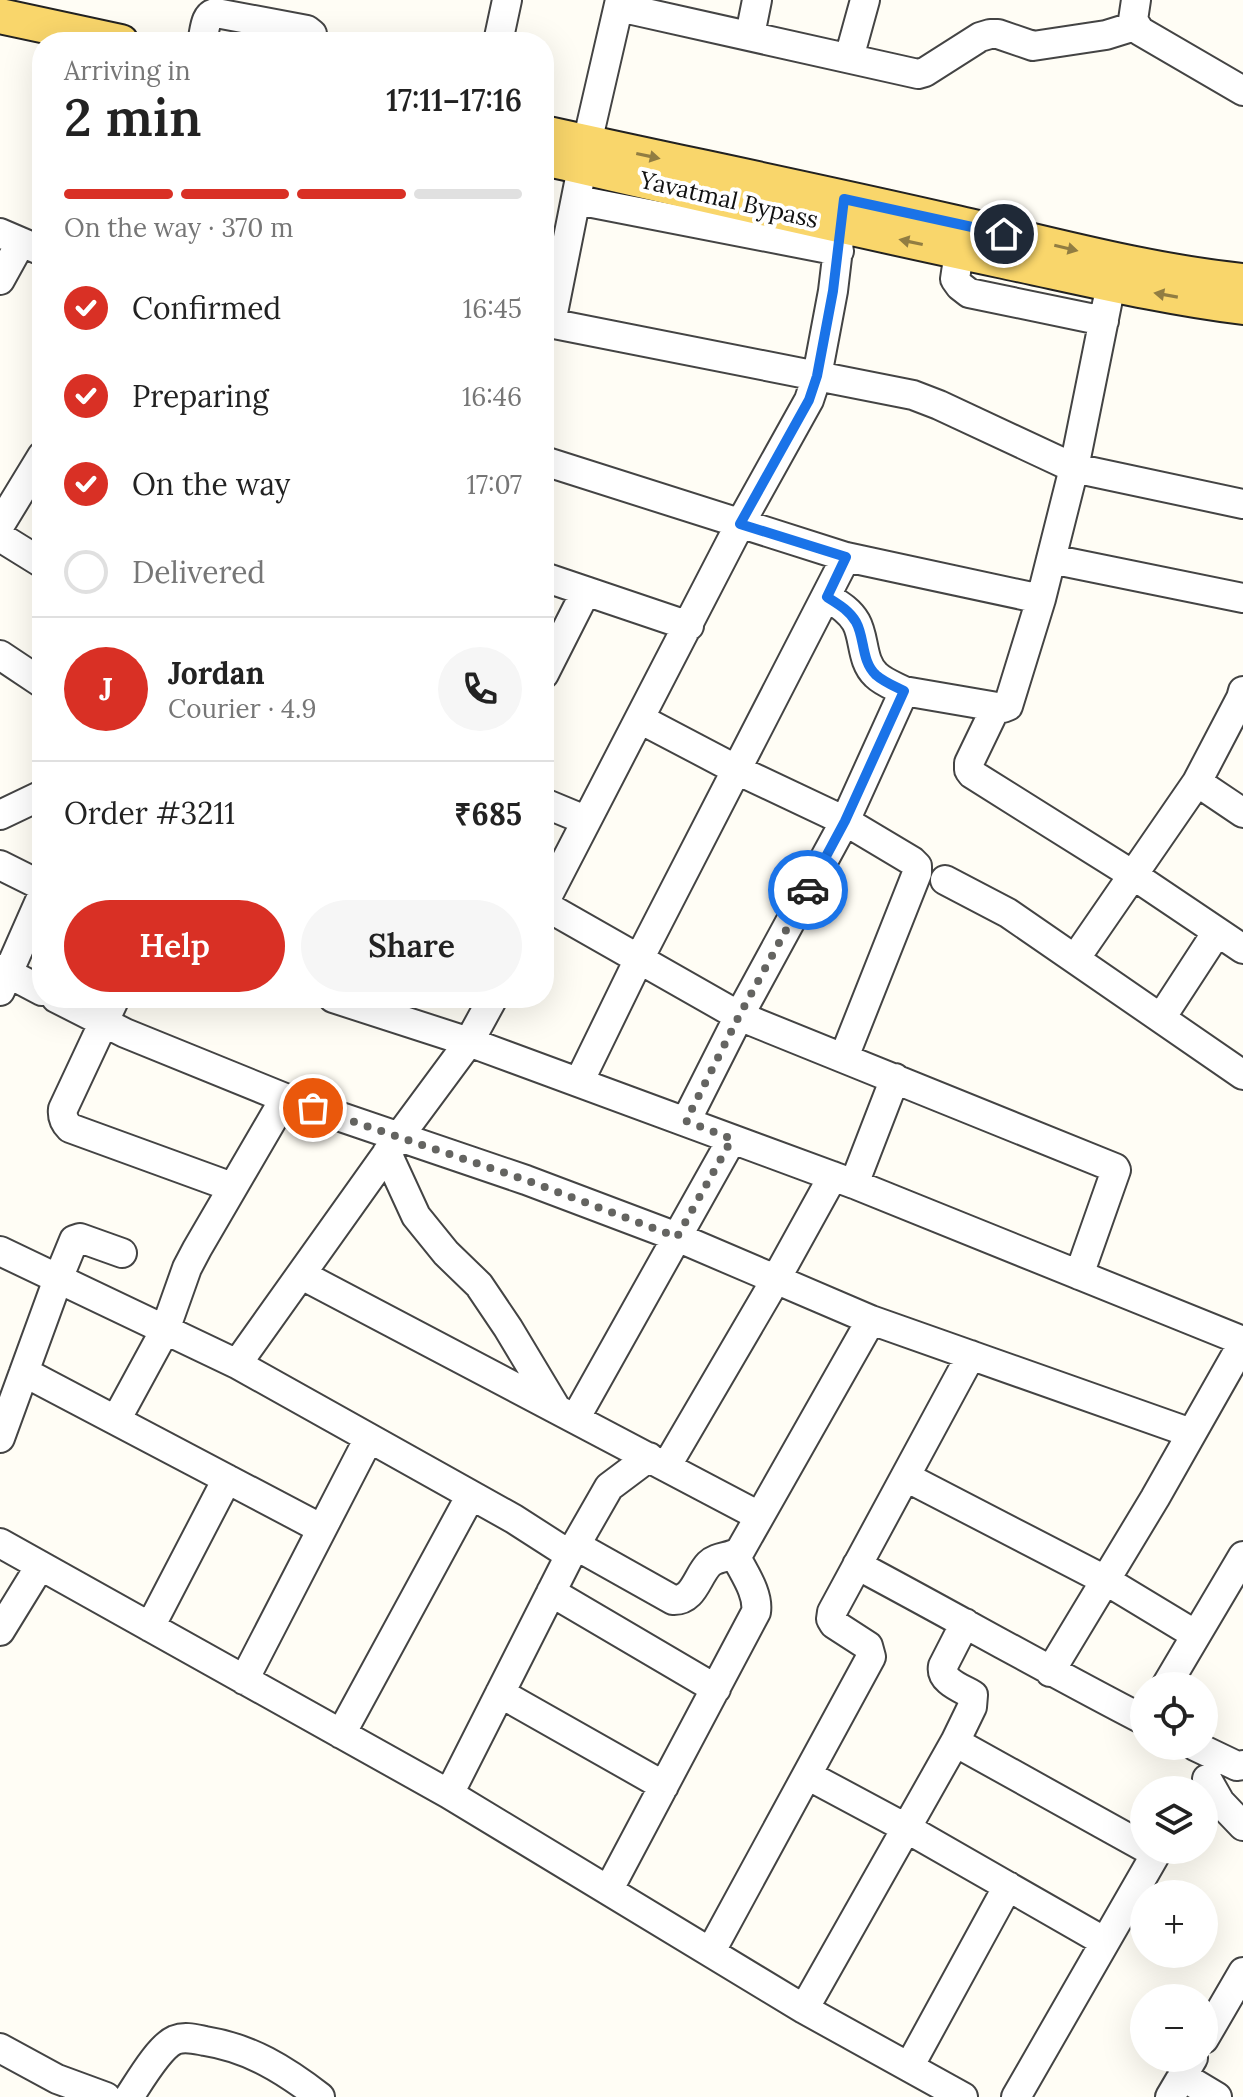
<!DOCTYPE html>
<html lang="en">
<head>
<meta charset="utf-8">
<style>
	body { margin:0; font-family:Lora,serif; background:#f6f6f6; color:#222; height:100vh; display:flex; flex-direction:column; font-size:30px; white-space:nowrap }
	* { box-sizing:border-box; margin:0 }
	p { font-size:26px; color:#767676 }
	.icon { flex:none; width:44px; height:44px; fill:none; stroke:currentColor; stroke-width:2; stroke-linecap:round; stroke-linejoin:round }
	.map { position:relative; flex:1; overflow:hidden }
	.side { position:absolute; left:32px; top:32px; width:522px; height:976px; display:flex; flex-direction:column; background:#fff; border-radius:32px; box-shadow:0 8px 32px #0002 }
	.side>* { flex:none }
	.buttons { position:absolute; left:1130px; top:1672px; display:grid; gap:16px }
	.buttons a { display:grid; place-items:center; width:88px; height:88px; border-radius:50%; background:#fff; box-shadow:0 8px 32px #0002; font-size:40px }
	.pin { position:absolute; display:grid; place-items:center; width:68px; height:68px; color:#fff; margin:-34px; border:4px solid #fff; border-radius:50%; box-shadow:0 2px 8px #0007 }
	.courier { position:absolute; display:grid; place-items:center; width:80px; height:80px; margin:-40px; border:6px solid #1a73e8; border-radius:50%; background:#fff; color:#222; box-shadow:0 2px 10px #0007 }
	.head em { font-style:normal; font-weight:600 }
	.head div { display:flex; flex-direction:column-reverse }
	.head { display:flex; align-items:center; justify-content:space-between; height:136px; padding:0 32px }
	h1 { font-size:52px; font-weight:600; line-height:60px }
	.bar { display:grid; grid-template-columns:repeat(4,1fr); gap:12px 8px; align-content:center; height:96px; padding:0 32px }
	.bar i { height:10px; border-radius:6px; background:#e0e0e0 }
	.bar .current { background:#d93025 }
	.bar p { grid-column:span 4 }
	.line { display:flex; align-items:center; gap:20px; padding:0 32px; border-top:2px solid #e0e0e0 }
	.line div { flex:1 }
	.round { display:grid; place-items:center; flex:none; width:84px; height:84px; border-radius:42px; background:#f6f6f6 }
	ol { padding:0 32px; list-style:none }
	li { display:flex; align-items:center; gap:24px; height:88px }
	li p { margin-inline-start:auto }
	li .icon { padding:8px; border-radius:50%; background:#d93025; color:#fff; stroke-width:4 }
	li:last-child { color:#767676 }
	li i { width:44px; height:44px; border:4px solid #e0e0e0; border-radius:50% }
	.cta { display:flex; gap:16px; margin-top:auto; padding:16px 32px }
	.cta a { flex:1; height:92px; border-radius:48px; background:#d93025; color:#fff; font-size:32px; font-weight:600; line-height:92px; text-align:center }
	.cta a+a { background:#f6f6f6; color:#222 }
	.map>svg:first-child { display:block }
	.lines { fill:none; stroke-linecap:round; stroke-linejoin:round }
	.minor-casing { stroke:#444; stroke-width:32 }
	.major-casing { stroke:#222; stroke-width:38 }
	.minor { stroke:#fff; stroke-width:28 }
	.major { stroke:#f9d66b; stroke-width:34 }
	.oneway { fill:#917d42 }
	.done { stroke:#646461; stroke-width:8; stroke-dasharray:0 14.4 }
	.route { stroke:#1a73e8; stroke-width:10 }
	.labels { text-anchor:middle; stroke-width:8; stroke-linejoin:round; paint-order:stroke }
	.street-label { font-size:24px; fill:#111; stroke:#fff }
</style>
</head>
<body>
<div class="map">
<svg width="1243" height="2097" viewBox="0 0 1243 2097">
	<rect width="100%" height="100%" fill="#fffdf5"/>
	<g class="lines">
		<g class="minor-casing">
			<path id="minor" d="M 1136,0 L 1133,20 L 1140,31 L 1243,91
				M 619,7 L 918,74 L 925,72 L 980,37 L 990,34 L 998,34 L 1033,46 L 1106,35 L 1135,26
				M 750,35 L 757,0
				M 202,42 C 205,32 204,14 216,13 L 307,30 L 312,34 L 313,42
				M 498,42 L 507,0
				M 849,58 L 865,0
				M 577,200 L 839,251
				M 0,233 L 42,251
				M 959,252 L 955,279 L 960,286 L 969,293 L 1104,321
				M 0,280 L 21,242
				M 544,322 L 913,395 L 939,405 L 1074,468 L 1243,504
				M 551,323 L 587,143 L 620,0
				M 544,461 L 846,557 L 1041,599
				M 0,525 L 42,456
				M 0,537 L 42,563
				M 1051,559 L 1243,598
				M 544,577 L 689,626
				M 827,597 C 838,604 849,610 856,622 C 865,638 861,661 876,675 C 883,682 894,686 904,691
				M 0,655 L 42,683
				M 544,674 L 586,591
				M 996,707 L 969,763 L 969,770 L 972,774 L 1133,875 L 1243,949
				M 640,719 L 737,770 L 845,821 L 912,861 L 917,866 L 917,873 L 844,1057
				M 1197,782 L 1243,813
				M 544,803 L 585,820
				M 0,815 L 42,795
				M 0,865 L 42,886
				M 945,880 L 1008,913 L 1243,1075
				M 544,903 L 740,524 L 809,400 L 817,376 L 833,291 L 843,207
				M 544,905 L 739,1016 L 1115,1168 L 1116,1170 L 1079,1275
				M 1075,959 L 1197,782 L 1241,698 L 1243,691
				M 0,969 L 42,991
				M 0,991 L 42,896
				M 56,998 L 125,1033 L 285,1098 L 526,1180 L 677,1237 L 871,1320 L 1191,1433
				M 115,998 L 63,1109 C 62,1117 64,1122 70,1128 L 232,1187
				M 333,998 L 469,1042 L 854,1184 L 1243,1341
				M 1161,1018 L 1217,932
				M 579,1082 L 639,959 L 846,557
				M 686,1121 L 739,1016 L 845,821 L 904,691 L 1003,708 L 1008,706 L 1041,599 L 1074,468 L 1111,284
				M 387,1153 L 416,1216 L 446,1253 L 479,1285 L 508,1328 L 556,1408
				M 854,1184 L 895,1078
				M 0,1251 L 237,1364 L 514,1519 L 570,1555 L 449,1794
				M 302,1275 L 759,1516
				M 237,1364 L 398,1138 L 469,1042 L 493,998
				M 24,1372 L 322,1529
				M 575,1419 L 732,1139
				M 116,1420 L 165,1330 L 187,1268 L 197,1249 L 285,1098
				M 0,1438 L 58,1279 L 74,1240 L 80,1238 L 122,1253
				M 666,1467 L 776,1279 L 833,1176
				M 906,1477 L 1105,1580 L 1196,1635
				M 0,1543 L 449,1794 L 804,2009 L 963,2097
				M 575,1545 L 673,1600 C 694,1601 697,1576 709,1564 C 717,1556 731,1558 740,1551 L 871,1320
				M 570,1555 L 609,1487 L 649,1457
				M 857,1565 C 953,1616 1047,1670 1144,1720
				M 551,1592 L 716,1689
				M 150,1627 L 227,1479
				M 0,1631 L 40,1566
				M 1050,1672 L 1155,1498 L 1243,1343
				M 244,1680 L 369,1438
				M 1166,1686 L 1243,1556
				M 500,1693 L 664,1786
				M 341,1734 L 471,1495
				M 955,1742 L 1144,1847
				M 1195,1746 L 1237,1766 L 1243,1765
				M 807,1775 L 906,1828 L 1105,1942
				M 1207,1779 L 1220,1802 L 1243,1826
				M 609,1889 L 756,1612 C 759,1593 743,1572 735,1555
				M 711,1951 L 871,1657 L 868,1646 L 834,1624 L 831,1619 L 832,1612 L 971,1355
				M 804,2009 L 955,1742 L 972,1707 L 973,1695 C 961,1688 940,1681 943,1666 L 965,1623
				M 1204,2039 L 1243,1972
				M 0,2048 L 57,2079 L 106,2097
				M 909,2067 L 1008,1886
				M 1182,2076 L 1217,2097
				M 129,2097 C 139,2082 159,2047 175,2040 C 185,2036 195,2039 205,2041 C 250,2048 285,2070 320,2097
				M 1016,2097 L 1158,1850
				M 1170,2097 L 1193,2058"/>
		</g>
		<g class="major-casing">
			<path id="major" d="M 0,16 L 121,42
				M 544,133 C 680,163 817,191 952,222 C 1049,244 1145,271 1243,281
				M 544,158 C 696,193 847,228 999,260 C 1080,277 1161,297 1243,307"/>
		</g>
		<use href="#minor" class="minor"/>
		<use href="#major" class="major"/>
	</g>
	<defs><path id="oneway-solid" d="M-6-.8H1V-3.2L6.5 0L1 3.2V.8H-6Z" transform="scale(2)"/></defs>
	<g class="oneway">
		<use href="#oneway-solid" transform="translate(648 156) rotate(12)"/>
		<use href="#oneway-solid" transform="translate(911 242) rotate(-168)"/>
		<use href="#oneway-solid" transform="translate(1066 248) rotate(13)"/>
		<use href="#oneway-solid" transform="translate(1166 295) rotate(-170)"/>
	</g>
	<g class="lines">
		<path class="done" d="M 313,1108 L 526,1180 L 677,1237 L 732,1139 L 686,1121 L 739,1016 L 808,890"/>
		<path class="route" d="M 808,890 L 845,821 L 904,691 C 894,686 884,682 876,675 C 861,661 865,638 856,622 C 849,610 838,604 827,597 L 846,557 L 740,524 L 809,400 L 817,376 L 833,291 L 844,199 L 1004,234"/>
	</g>
	<g class="labels">
		<g class="street-label">
			<text transform="translate(729 200) rotate(13)" y="8">Yavatmal Bypass</text>
		</g>
	</g>
</svg>
<div class="buttons">
<a><svg class="icon" aria-label="locate" viewBox="0 0 24 24"><circle cx="12" cy="12" r="6"/><path d="M12 2v4M12 18v4M2 12h4M18 12h4"/></svg></a>
<a><svg class="icon" aria-label="layers" viewBox="0 0 24 24"><path d="M12 4l9 5-9 5-9-5zM3 14l9 5 9-5"/></svg></a>
<a>+</a>
<a>−</a>
</div>
<div class="pin" style="left:313px;top:1108px;background:#ea580c"><svg class="icon" aria-label="bag" viewBox="0 0 24 24"><path d="M5 8h14l-1 12H6zM9 8a3 3 0 0 1 6 0"/></svg></div>
<div class="pin" style="left:1004px;top:234px;background:#1f2937"><svg class="icon" aria-label="home" viewBox="0 0 24 24"><path d="M3 11l9-7 9 7M6 9v11h12V9"/></svg></div>
<div class="courier" style="left:808px;top:890px"><svg class="icon" aria-label="car" viewBox="0 0 24 24"><path d="M5 17H2v-5l4-1 3-4h7l3 4 3 1v5h-3M9 17h6M6 11h13"/><circle cx="7" cy="17" r="2"/><circle cx="17" cy="17" r="2"/></svg></div>
<section class="side">
<div class="head"><div><h1>2 min</h1><p>Arriving in</p></div><em>17:11–17:16</em></div>
<div class="bar"><i class="current"></i><i class="current"></i><i class="current"></i><i></i><p>On the way · 370 m</p></div>
<ol>
<li><svg class="icon" aria-label="check" viewBox="0 0 24 24"><path d="M5 12l5 5 9-10"/></svg>Confirmed<p>16:45</p></li>
<li><svg class="icon" aria-label="check" viewBox="0 0 24 24"><path d="M5 12l5 5 9-10"/></svg>Preparing<p>16:46</p></li>
<li><svg class="icon" aria-label="check" viewBox="0 0 24 24"><path d="M5 12l5 5 9-10"/></svg>On the way<p>17:07</p></li>
<li><i></i>Delivered</li>
</ol>
<div class="line" style="height:144px"><b class="round" style="background:#d93025;color:#fff">J</b><div><b>Jordan</b><p>Courier · 4.9</p></div><a class="round"><svg class="icon" aria-label="phone" viewBox="0 0 24 24"><path d="M5 4h4l2 5-3 2q2 4 5 5l2-3 5 2v4C11 20 4 13 5 4z"/></svg></a></div>
<div class="line" style="height:104px"><div>Order #3211</div><b>₹685</b></div>
<div class="cta"><a>Help</a><a>Share</a></div>
</section>
</div>
</body>
</html>
